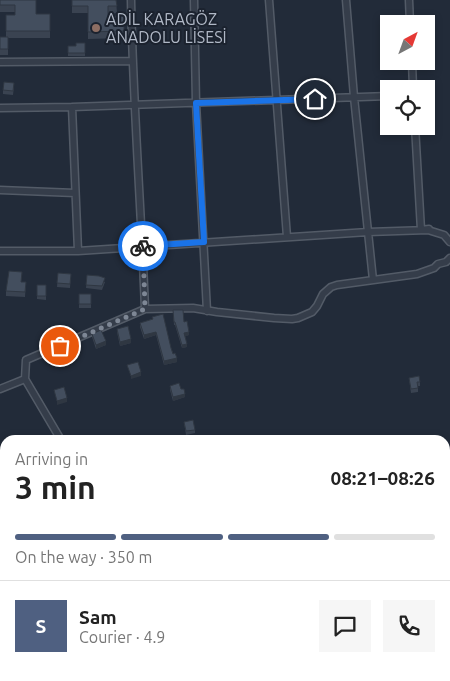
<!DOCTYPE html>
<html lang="en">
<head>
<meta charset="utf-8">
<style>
	body { margin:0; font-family:Ubuntu,sans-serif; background:#f6f6f6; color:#222; height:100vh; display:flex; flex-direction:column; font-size:19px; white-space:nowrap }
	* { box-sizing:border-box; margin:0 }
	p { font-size:16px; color:#767676 }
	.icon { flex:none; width:28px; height:28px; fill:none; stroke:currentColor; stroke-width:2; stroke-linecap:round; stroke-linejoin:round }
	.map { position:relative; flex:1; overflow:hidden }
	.sheet { position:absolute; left:0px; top:435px; width:450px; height:246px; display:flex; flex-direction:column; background:#fff; border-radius:15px 15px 0 0; box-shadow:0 2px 8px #0003 }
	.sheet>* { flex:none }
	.needle { width:32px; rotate:41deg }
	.fabs { position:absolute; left:380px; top:15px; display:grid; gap:10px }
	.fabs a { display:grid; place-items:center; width:55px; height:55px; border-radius:0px; background:#fff; box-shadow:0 2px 8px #0003; font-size:25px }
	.pin { position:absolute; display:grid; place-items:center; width:42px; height:42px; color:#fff; margin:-21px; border:2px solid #fff; border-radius:50%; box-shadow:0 1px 5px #0007 }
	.courier { position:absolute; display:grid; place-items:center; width:50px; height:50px; margin:-25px; border:4px solid #1a73e8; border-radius:50%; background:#fff; color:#222; box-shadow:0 1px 6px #0007 }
	.overview em { font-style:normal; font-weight:600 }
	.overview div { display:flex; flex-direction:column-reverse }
	.overview { display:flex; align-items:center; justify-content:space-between; height:85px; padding:0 15px }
	h1 { font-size:32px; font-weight:600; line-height:38px }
	.bar { display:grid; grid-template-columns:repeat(4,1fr); gap:8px 5px; align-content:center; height:60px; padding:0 15px }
	.bar i { height:6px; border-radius:4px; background:#e0e0e0 }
	.bar .active { background:#4f6081 }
	.bar p { grid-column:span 4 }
	.line { display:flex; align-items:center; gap:12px; padding:0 15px; border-top:1px solid #e0e0e0 }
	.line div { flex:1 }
	.round { display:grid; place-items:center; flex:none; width:52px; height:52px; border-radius:0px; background:#f6f6f6 }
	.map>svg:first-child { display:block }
	.green { fill:#24373a }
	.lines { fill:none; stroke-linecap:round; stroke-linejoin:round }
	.minor-casing { stroke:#535b67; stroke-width:9 }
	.minor { stroke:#353d4a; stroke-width:6 }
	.wall { fill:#3a4351 }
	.shaded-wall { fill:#2f3742 }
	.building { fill:#434e5e; stroke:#2f3742 }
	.done { stroke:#7e8795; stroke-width:5; stroke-dasharray:0 9 }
	.route { stroke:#1a73e8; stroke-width:6 }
	.education-dot { fill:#8d6e63; stroke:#1b222e; stroke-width:2 }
	.labels { text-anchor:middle; stroke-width:4; stroke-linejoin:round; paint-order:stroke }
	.poi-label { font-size:16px; fill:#b0b8c6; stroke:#1b222e; text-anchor:start }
</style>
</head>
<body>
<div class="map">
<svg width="450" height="681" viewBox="0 0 450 681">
	<rect width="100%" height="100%" fill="#222b39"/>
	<path class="green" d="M 450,593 L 450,681 L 139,681 L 143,676 L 182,676 C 187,677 191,679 195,676 L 445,676 L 445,596 Z"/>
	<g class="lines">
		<g class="minor-casing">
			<path id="minor" d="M 131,0 C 133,103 141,206 145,309
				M 194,0 L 196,103 L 207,311
				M 269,0 L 287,237
				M 346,0 L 354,97 L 373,280
				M 409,0 L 410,24
				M 412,61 L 413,89
				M 0,62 L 132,61
				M 72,107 L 389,96
				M 0,108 L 72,107 L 78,251
				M 415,126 L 421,230 L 429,229 L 428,230 L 444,235 L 450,242
				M 0,190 L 75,193
				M 0,251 L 78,251 L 368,232 L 428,230
				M 0,389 L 25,379
				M 61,440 L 25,379 L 26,360 L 145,309 L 193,308 L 217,312 L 274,318 L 292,319 L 298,318 L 312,312 L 317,306 L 323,294 L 331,287 L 337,285 L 417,274 L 434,268 L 438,264 L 446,262 L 450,258
				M 445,559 L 450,561"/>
		</g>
		<use href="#minor" class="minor"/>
	</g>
	<path class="wall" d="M 0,0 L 36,0 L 36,14 L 50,14 L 50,38 L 8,38 L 8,55 L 0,55 L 0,37 L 6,37 L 6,15 L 15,15 L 15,12 L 0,12 Z
		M 72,0 L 116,0 L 117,13 L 108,14 L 108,16 L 124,16 L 124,38 L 88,39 L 88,13 L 72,13 Z
		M 85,43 L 85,56 L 68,56 L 68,46 L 76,46 Z
		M 14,86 L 13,95 L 3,94 L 3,90 Z
		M 58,273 L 71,274 L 70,288 L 57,287 Z
		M 87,275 L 105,282 L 102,290 L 86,288 Z
		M 21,282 L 26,282 L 25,297 L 6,296 L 6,291 Z
		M 37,285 L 46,285 L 46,300 L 37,299 Z
		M 79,294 L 91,294 L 91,308 L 79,308 Z
		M 173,310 L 184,322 L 189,335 L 185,336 L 187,347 L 182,348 L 175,325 L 174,325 Z
		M 152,319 L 171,348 L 177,362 L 164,365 L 156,335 L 144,339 L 140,327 L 140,323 Z
		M 117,329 L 131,343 L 120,346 L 117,332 Z
		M 92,334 L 106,345 L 96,349 L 92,337 Z
		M 409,378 L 420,382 L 420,386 L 418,386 L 418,392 L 411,393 Z
		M 170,386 L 181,389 L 185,397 L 173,401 L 170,390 Z
		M 184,422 L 195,430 L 195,433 L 186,435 Z"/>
	<path class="shaded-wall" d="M 156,332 L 156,335 L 144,339 L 144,335 Z
		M 189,332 L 189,335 L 184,337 L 184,333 Z
		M 131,339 L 131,343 L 120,346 L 120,342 Z
		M 106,341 L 106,345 L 96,349 L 96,345 Z
		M 187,344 L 187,347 L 182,348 L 182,345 Z
		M 177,358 L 177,362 L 164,365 L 164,361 Z
		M 141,372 L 141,376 L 131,379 L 131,376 Z
		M 185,394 L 185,397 L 173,401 L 173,397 Z
		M 67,398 L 67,402 L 57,405 L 57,401 Z"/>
	<path class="building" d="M 0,0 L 36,0 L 36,14 L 50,14 L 50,31 L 6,31 L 6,15 L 15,15 L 15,5 L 0,5 Z
		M 72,0 L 116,0 L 117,6 L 108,6 L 108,16 L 124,16 L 124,31 L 88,32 L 88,6 L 72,6 Z
		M 0,37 L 8,37 L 8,49 L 0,49 Z
		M 76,43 L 85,43 L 85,53 L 68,53 L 68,46 L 76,46 Z
		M 4,82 L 14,83 L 13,91 L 3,90 Z
		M 9,271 L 22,272 L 21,282 L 26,282 L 25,292 L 6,291 Z
		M 58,273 L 71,274 L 70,284 L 57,283 Z
		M 87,275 L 99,276 L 105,278 L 102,286 L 86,285 Z
		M 37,285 L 46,285 L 46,296 L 37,296 Z
		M 79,294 L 91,294 L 91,304 L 79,304 Z
		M 173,310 L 183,310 L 184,322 L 187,321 L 189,332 L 184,333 L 187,344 L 182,345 L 175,322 L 174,322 Z
		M 163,314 L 171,348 L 173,354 L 175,353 L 177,358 L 164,361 L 156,332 L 144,335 L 140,323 L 153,319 L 152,317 Z
		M 128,326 L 131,339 L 120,342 L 117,329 Z
		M 101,330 L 106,341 L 96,345 L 92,334 Z
		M 57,351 L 60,357 L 55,360 L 52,353 Z
		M 138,362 L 141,372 L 131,376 L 127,365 Z
		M 419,376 L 420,382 L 417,382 L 418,388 L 411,389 L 409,378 Z
		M 179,383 L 181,389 L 184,389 L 185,394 L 173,397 L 170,386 Z
		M 64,387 L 67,398 L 57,401 L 54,390 Z
		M 193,420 L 195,430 L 186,431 L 184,422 Z"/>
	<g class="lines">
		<path class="done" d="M 60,346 L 145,309 L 143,246"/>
		<path class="route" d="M 143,246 L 204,242 L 196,103 L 315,99"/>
	</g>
	<circle class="education-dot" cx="96" cy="28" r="5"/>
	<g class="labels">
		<g class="poi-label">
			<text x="106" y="25">ADİL KARAGÖZ<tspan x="106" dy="18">ANADOLU LİSESİ</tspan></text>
		</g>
	</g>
</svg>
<div class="fabs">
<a><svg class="needle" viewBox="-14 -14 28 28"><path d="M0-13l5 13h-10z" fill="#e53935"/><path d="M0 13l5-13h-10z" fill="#767676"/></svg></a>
<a><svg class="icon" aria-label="locate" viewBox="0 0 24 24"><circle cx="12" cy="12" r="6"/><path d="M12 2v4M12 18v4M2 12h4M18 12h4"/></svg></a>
</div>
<div class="pin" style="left:60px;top:346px;background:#ea580c"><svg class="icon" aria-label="bag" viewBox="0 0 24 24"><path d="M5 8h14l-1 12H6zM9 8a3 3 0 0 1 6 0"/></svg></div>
<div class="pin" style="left:315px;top:99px;background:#1f2937"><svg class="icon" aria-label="home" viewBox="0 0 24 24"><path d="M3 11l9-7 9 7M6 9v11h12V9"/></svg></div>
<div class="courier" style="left:143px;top:246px"><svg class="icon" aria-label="bike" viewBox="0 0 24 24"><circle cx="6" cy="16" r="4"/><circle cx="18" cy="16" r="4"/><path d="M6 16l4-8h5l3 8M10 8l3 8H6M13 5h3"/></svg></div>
<section class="sheet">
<div class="overview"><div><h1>3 min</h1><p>Arriving in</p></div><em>08:21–08:26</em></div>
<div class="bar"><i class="active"></i><i class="active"></i><i class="active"></i><i></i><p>On the way · 350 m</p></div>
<div class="line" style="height:90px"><b class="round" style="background:#4f6081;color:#fff">S</b><div><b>Sam</b><p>Courier · 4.9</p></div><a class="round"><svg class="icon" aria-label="chat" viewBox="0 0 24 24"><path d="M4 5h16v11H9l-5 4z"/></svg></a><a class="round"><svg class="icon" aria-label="phone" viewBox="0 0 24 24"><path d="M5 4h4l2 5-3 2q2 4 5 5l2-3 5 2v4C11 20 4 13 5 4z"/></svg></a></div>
</section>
</div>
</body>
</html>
